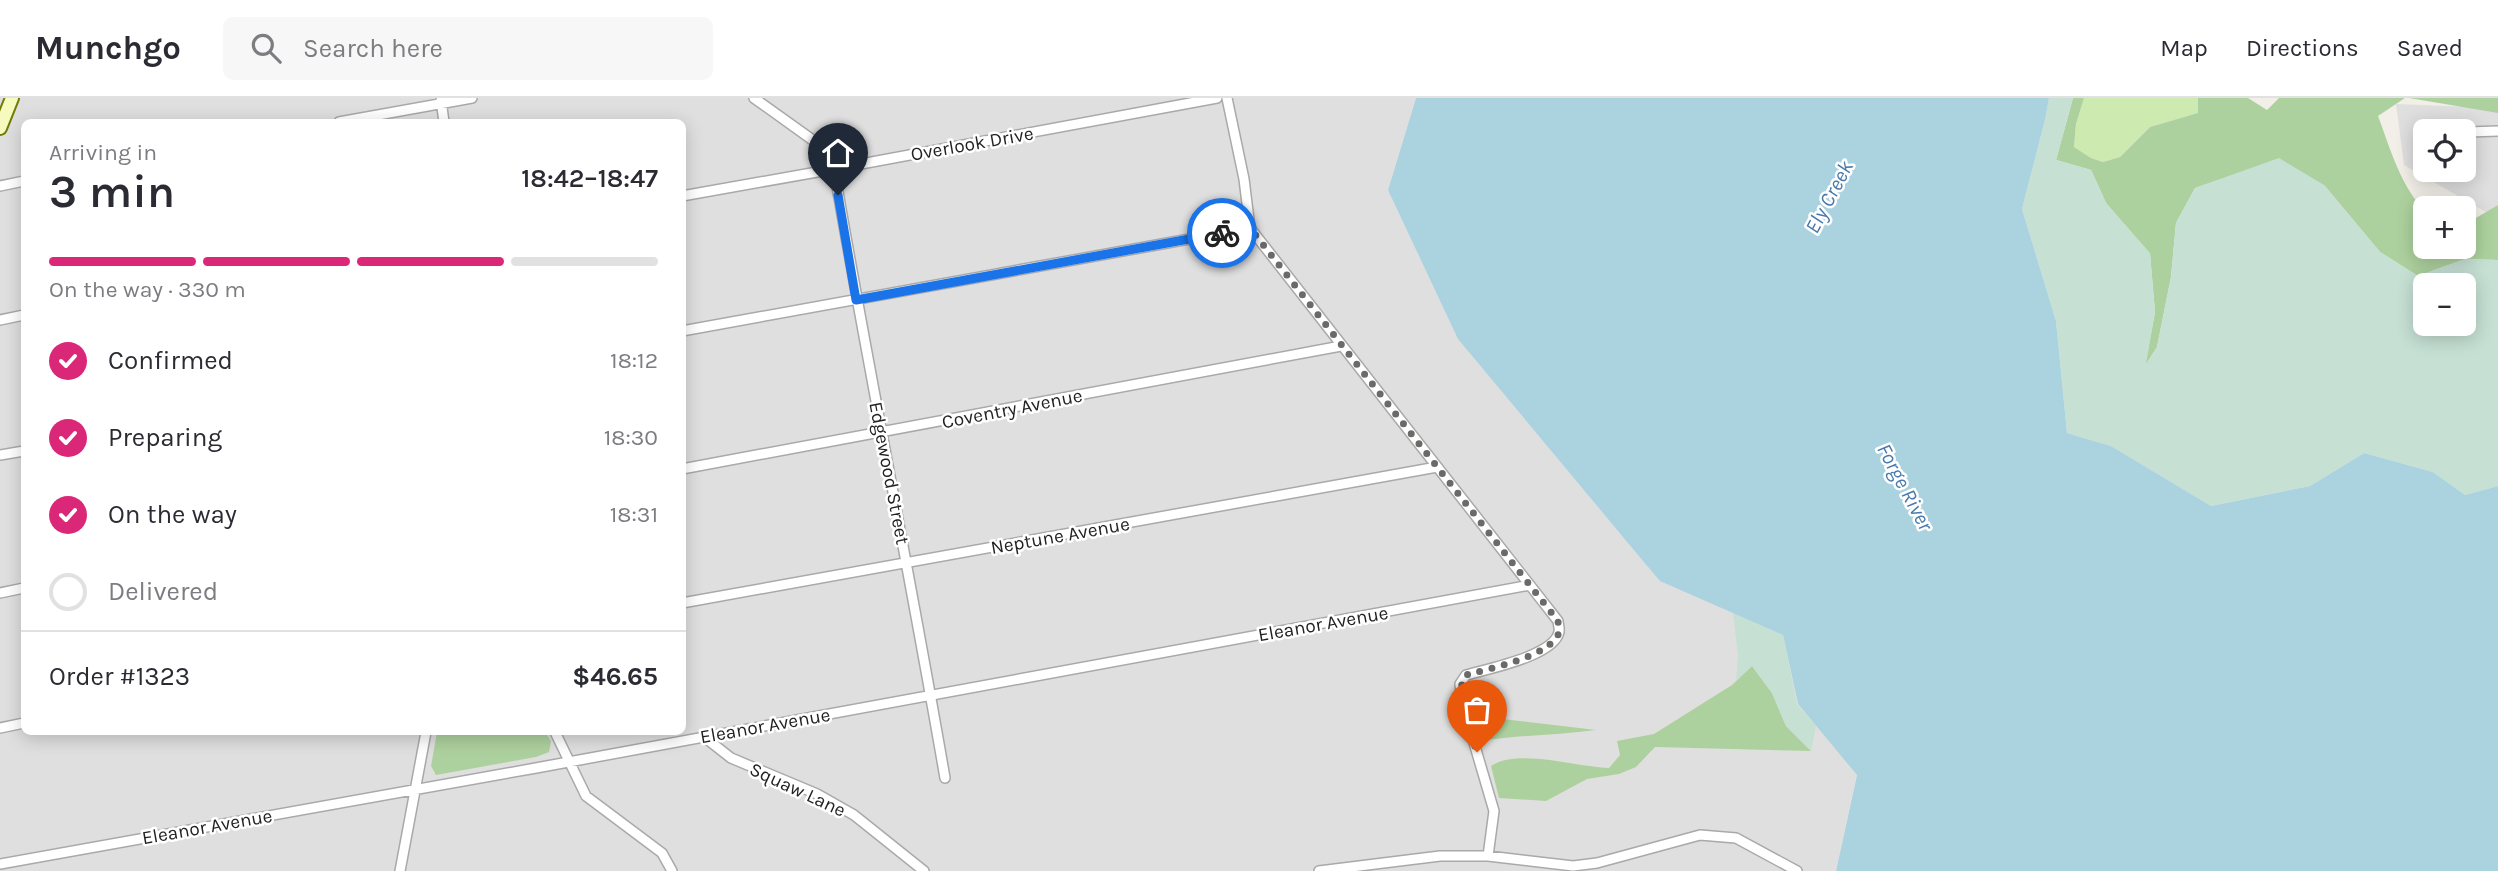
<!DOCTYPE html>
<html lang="en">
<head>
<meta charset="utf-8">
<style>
	body { margin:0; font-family:Karla,sans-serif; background:#f7f7f7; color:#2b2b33; height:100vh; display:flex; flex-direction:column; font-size:26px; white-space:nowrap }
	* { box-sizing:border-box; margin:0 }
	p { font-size:23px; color:#7c7c81 }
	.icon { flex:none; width:38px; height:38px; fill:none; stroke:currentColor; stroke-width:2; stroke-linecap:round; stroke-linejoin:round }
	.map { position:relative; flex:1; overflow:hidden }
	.sheet { position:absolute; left:21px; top:21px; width:665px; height:616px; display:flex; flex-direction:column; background:#fff; border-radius:10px; box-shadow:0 4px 18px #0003 }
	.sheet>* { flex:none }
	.tools { position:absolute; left:2413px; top:21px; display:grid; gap:14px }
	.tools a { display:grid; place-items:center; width:63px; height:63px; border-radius:10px; background:#fff; box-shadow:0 4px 18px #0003; font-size:35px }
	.pin { position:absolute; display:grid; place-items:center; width:60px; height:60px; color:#fff; margin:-72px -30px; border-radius:50% 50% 50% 0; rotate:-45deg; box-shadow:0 0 7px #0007 }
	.pin .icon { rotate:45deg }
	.courier { position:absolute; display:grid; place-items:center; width:70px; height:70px; margin:-35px; border:5px solid #1a73e8; border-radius:50%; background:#fff; color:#222; box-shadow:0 2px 9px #0007 }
	.overview em { font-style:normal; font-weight:600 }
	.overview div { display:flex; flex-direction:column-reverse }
	.overview { display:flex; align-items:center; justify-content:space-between; height:119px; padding:0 28px }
	h1 { font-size:46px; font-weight:600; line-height:52px }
	.bar { display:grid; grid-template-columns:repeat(4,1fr); gap:10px 7px; align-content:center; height:84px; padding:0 28px }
	.bar i { height:9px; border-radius:5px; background:#e1e1e2 }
	.bar .active { background:#db2777 }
	.bar p { grid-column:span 4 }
	.line { display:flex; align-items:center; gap:18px; padding:0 28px; border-top:2px solid #e1e1e2 }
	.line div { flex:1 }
	ol { padding:0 28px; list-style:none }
	li { display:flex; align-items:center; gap:21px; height:77px }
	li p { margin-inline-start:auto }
	li .icon { padding:7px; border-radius:50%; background:#db2777; color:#fff; stroke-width:4 }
	li:last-child { color:#7c7c81 }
	li i { width:38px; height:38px; border:4px solid #e1e1e2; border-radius:50% }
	header { display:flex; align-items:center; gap:42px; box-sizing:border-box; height:98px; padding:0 35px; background:#fff; border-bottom:2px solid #e1e1e2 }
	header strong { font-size:33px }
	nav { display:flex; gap:38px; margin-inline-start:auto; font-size:24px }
	.search { width:490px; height:63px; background:#f7f7f7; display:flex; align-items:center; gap:18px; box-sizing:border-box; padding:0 24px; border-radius:10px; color:#7c7c81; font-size:26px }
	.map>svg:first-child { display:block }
	.residential { fill:#e0dfdf; fill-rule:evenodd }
	.grass { fill:#cdebb0 }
	.forest { fill:#add19e }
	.wetland { fill:#c6e0d4; fill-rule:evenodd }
	.water { fill:#aad3df }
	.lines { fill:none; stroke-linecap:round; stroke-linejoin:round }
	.street-casing { stroke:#a9a9a9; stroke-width:12 }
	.secondary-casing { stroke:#707d05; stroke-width:16 }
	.street { stroke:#fff; stroke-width:9 }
	.secondary { stroke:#f7fabf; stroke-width:12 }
	.done { stroke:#6b6a68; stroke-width:7; stroke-dasharray:0 12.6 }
	.route { stroke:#1a73e8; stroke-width:9 }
	.labels { text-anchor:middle; stroke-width:5; stroke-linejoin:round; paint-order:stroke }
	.street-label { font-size:19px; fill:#222; stroke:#fff }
	.water-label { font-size:21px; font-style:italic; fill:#4a7aab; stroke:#fff }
</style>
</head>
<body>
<header>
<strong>Munchgo</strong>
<div class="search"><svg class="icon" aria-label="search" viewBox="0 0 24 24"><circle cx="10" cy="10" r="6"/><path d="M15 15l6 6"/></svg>Search here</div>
<nav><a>Map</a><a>Directions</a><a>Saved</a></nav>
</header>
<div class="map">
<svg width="2498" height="773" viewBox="0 0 2498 773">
	<rect width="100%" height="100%" fill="#f2efe9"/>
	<path class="residential" d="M 0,0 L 1416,0 L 1388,92 L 1648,469 L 1660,482 L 1783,537 L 1798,606 L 1857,676 L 1836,773 L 0,773 ZM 24,24 L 682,24 L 682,634 L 24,634 Z
		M 2396,6 L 2498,10 L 2498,121 L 2404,67 ZM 2426,33 L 2464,33 L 2464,72 L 2426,72 Z"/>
	<path class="grass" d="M 2084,0 L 2198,0 L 2199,15 L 2150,29 L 2120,59 L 2103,64 L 2091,60 L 2074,49 L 2076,26 Z"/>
	<path class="forest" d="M 2073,0 L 2084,0 L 2076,26 L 2074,49 L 2091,60 L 2103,64 L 2120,59 L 2150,29 L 2198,15 L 2198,0 L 2248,0 L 2267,12 L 2279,0 L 2405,0 L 2378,18 C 2390,50 2401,89 2425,113 L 2426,149 L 2464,149 L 2464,127 L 2498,107 L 2498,162 L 2465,161 L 2418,178 L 2380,154 L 2324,87 L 2236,76 L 2195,90 L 2176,125 L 2171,179 L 2157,249 L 2145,268 L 2155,214 L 2150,156 L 2106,105 L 2091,72 L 2056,62 Z
		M 2409,0 L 2498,0 L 2498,15 Z
		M 1752,568 L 1772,595 L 1786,628 L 1811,653 L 1655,649 L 1636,669 L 1619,676 L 1587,681 L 1546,703 L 1499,700 L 1491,668 C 1518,650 1576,669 1609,670 L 1620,657 L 1617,643 L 1654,636 L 1732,587 Z
		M 1479,591 L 1484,598 L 1486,613 L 1494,620 L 1596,632 C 1560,637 1523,637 1487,642 L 1482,638 C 1482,620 1470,611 1470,593 Z
		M 437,634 L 545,634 L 551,643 L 549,654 L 536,659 L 436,677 L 431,668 Z"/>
	<path class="wetland" d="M 2049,0 L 2073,0 L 2056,62 L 2091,72 L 2106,105 L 2150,155 L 2155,214 L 2146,266 L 2157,249 L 2171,179 L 2176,125 L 2195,90 L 2279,60 L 2324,87 L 2380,154 L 2418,178 L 2465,161 L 2498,162 L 2498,388 L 2465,397 L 2433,374 L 2364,355 L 2310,388 L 2211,408 L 2111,348 L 2067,335 L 2056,223 L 2022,111 L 2045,22 ZM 2426,187 L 2464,187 L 2464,226 L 2426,226 Z
		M 1733,515 L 1783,537 L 1797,606 L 1816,628 L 1811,653 L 1786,628 L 1772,595 L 1752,568 L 1736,583 L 1738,558 Z"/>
	<path class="water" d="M 1416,0 L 2049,0 L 2045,22 L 2022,111 L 2056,223 L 2067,335 L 2111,348 L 2211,408 L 2310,388 L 2364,355 L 2433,374 L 2465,397 L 2498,388 L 2498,773 L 1836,773 L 1857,677 L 1798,606 L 1783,537 L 1660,483 L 1648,469 L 1458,241 L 1388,92 Z"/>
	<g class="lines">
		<g class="street-casing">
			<path id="street" d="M 754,0 L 821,48 L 834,71 L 1217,0
				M 1227,0 L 1244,81 L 1250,130 L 1558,523 C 1558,525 1560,532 1559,534 C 1554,558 1487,571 1466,577 L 1460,586 L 1462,604 L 1494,713 L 1488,758
				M 441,2 L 444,24
				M 339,24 L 472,0
				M 2468,34 L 2498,33
				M 0,88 L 24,83
				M 682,98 L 834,71 C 869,274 910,477 945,680
				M 0,222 L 24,217
				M 682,233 L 1250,130
				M 0,357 L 24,353
				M 682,371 L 1341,248
				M 0,495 L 24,490
				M 682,505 L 1437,369
				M 0,630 L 24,625
				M 555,634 L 586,698 L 662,755 L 672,773
				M 703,638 L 731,660 L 817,696 L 854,717 L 924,773
				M 0,766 L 536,670 L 1530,487
				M 400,773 L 426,634
				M 1319,773 L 1440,758 L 1488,758 L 1573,768 L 1597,765 L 1700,737 L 1736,740 L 1797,773"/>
		</g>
		<g class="secondary-casing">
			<path id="secondary" d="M 0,30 L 12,0"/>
		</g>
		<use href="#street" class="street"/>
		<use href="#secondary" class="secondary"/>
	</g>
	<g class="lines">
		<path class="done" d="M 1222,135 L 1250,130 L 1558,523 C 1558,525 1560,532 1559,534 C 1553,558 1487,571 1466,577 C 1452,598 1470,633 1477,654"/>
		<path class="route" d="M 838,97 L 856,202 L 1222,135"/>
	</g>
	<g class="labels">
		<g class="street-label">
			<text transform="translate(972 45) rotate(-10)" y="7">Overlook Drive</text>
			<text transform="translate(1012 310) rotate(-11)" y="7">Coventry Avenue</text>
			<text transform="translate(890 375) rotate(79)" y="7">Edgewood Street</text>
			<text transform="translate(1060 437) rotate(-10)" y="7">Neptune Avenue</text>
			<text transform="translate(1323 525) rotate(-10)" y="7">Eleanor Avenue</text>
			<text transform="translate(765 627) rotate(-10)" y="7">Eleanor Avenue</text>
			<text transform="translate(798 691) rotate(25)" y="7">Squaw Lane</text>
			<text transform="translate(207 728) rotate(-10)" y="7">Eleanor Avenue</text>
		</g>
		<g class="water-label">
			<text transform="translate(1829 99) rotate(-62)" y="7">Ely Creek</text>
			<text transform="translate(1905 389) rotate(62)" y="7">Forge River</text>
		</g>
	</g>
</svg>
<div class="tools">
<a><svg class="icon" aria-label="locate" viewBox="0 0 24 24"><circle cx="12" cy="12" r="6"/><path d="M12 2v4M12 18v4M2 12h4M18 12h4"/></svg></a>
<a>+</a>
<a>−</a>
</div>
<div class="pin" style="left:1477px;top:654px;background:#ea580c"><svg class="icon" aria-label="bag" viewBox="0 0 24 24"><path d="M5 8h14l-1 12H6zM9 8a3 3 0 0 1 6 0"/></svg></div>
<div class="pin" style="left:838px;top:97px;background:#1f2937"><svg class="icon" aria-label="home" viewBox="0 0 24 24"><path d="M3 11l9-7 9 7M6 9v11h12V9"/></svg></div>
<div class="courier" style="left:1222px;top:135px"><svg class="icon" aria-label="bike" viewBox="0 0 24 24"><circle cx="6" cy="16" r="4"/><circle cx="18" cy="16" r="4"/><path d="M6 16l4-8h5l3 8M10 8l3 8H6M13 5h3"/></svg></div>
<section class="sheet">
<div class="overview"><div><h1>3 min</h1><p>Arriving in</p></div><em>18:42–18:47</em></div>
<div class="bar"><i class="active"></i><i class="active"></i><i class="active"></i><i></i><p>On the way · 330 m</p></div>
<ol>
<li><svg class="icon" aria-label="check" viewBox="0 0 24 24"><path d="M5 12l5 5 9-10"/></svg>Confirmed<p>18:12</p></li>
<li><svg class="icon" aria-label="check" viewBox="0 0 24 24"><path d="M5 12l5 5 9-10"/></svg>Preparing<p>18:30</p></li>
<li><svg class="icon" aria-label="check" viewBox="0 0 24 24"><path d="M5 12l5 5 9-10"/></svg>On the way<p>18:31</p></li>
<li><i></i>Delivered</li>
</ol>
<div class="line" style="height:91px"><div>Order #1323</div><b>$46.65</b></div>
</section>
</div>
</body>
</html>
